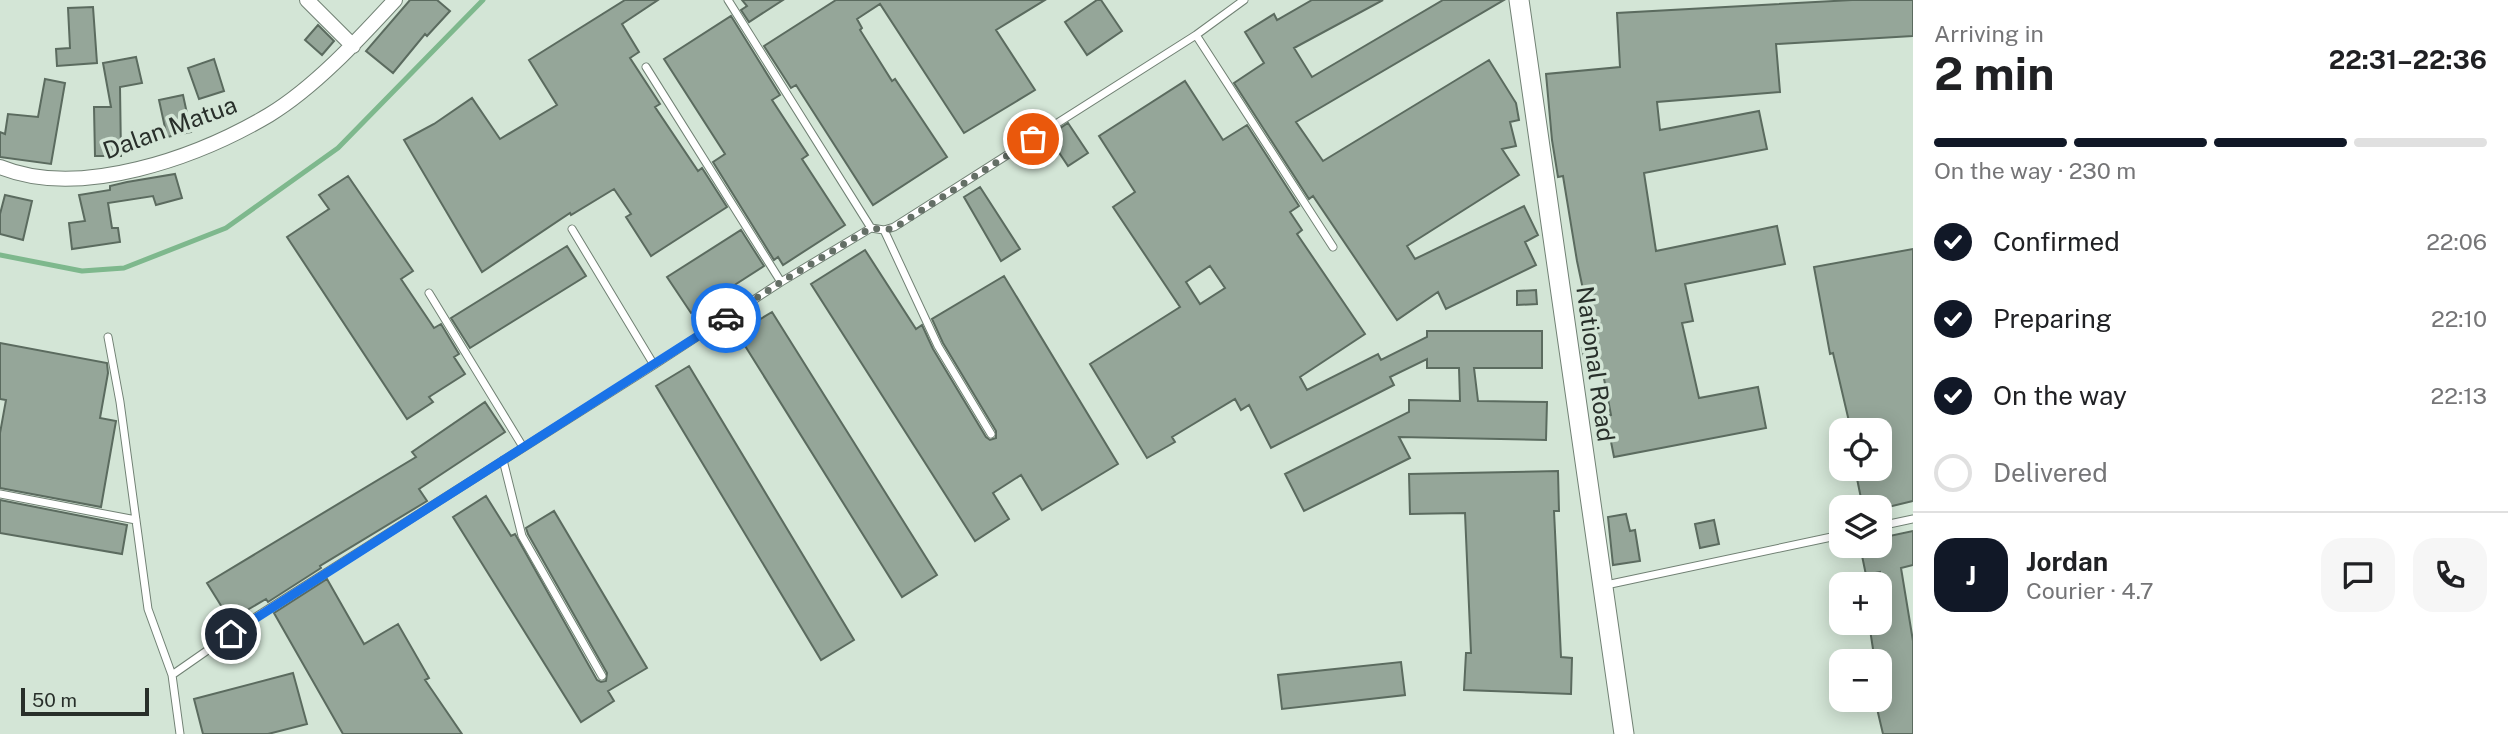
<!DOCTYPE html>
<html lang="en">
<head>
<meta charset="utf-8">
<style>
	body { margin:0; font-family:"Public Sans",sans-serif; background:#f6f6f6; color:#202124; height:100vh; display:flex; flex-direction:column; font-size:26px; white-space:nowrap }
	* { box-sizing:border-box; margin:0 }
	p { font-size:23px; color:#757577 }
	.icon { flex:none; width:38px; height:38px; fill:none; stroke:currentColor; stroke-width:2; stroke-linecap:round; stroke-linejoin:round }
	.map { position:relative; flex:1; overflow:hidden }
	.drawer { display:flex; flex-direction:column; background:#fff; width:595px }
	.drawer>* { flex:none }
	.buttons { position:absolute; left:1829px; top:418px; display:grid; gap:14px }
	.buttons a { display:grid; place-items:center; width:63px; height:63px; border-radius:14px; background:#fff; box-shadow:0 4px 18px #0003; font-size:35px }
	.scale { position:absolute; left:21px; bottom:18px; width:128px; box-sizing:border-box; padding-left:7px; border:4px solid #282f2a; border-top:0; font-size:19px; line-height:24px; white-space:nowrap; color:#282f2a; -webkit-text-stroke:5px #d3e5d6; paint-order:stroke }
	.pin { position:absolute; display:grid; place-items:center; width:60px; height:60px; color:#fff; margin:-30px; border:4px solid #fff; border-radius:50%; box-shadow:0 2px 7px #0007 }
	.courier { position:absolute; display:grid; place-items:center; width:70px; height:70px; margin:-35px; border:5px solid #1a73e8; border-radius:50%; background:#fff; color:#222; box-shadow:0 2px 9px #0007 }
	.headline em { font-style:normal; font-weight:700 }
	.headline div { display:flex; flex-direction:column-reverse }
	.headline { display:flex; align-items:center; justify-content:space-between; height:119px; padding:0 21px }
	h1 { font-size:46px; font-weight:700; line-height:52px }
	.bar { display:grid; grid-template-columns:repeat(4,1fr); gap:10px 7px; align-content:center; height:84px; padding:0 21px }
	.bar i { height:9px; border-radius:5px; background:#e0e0e0 }
	.bar .active { background:#111827 }
	.bar p { grid-column:span 4 }
	.line { display:flex; align-items:center; gap:18px; padding:0 21px; border-top:2px solid #e0e0e0 }
	.line div { flex:1 }
	.round { display:grid; place-items:center; flex:none; width:74px; height:74px; border-radius:21px; background:#f6f6f6 }
	ol { padding:0 21px; list-style:none }
	li { display:flex; align-items:center; gap:21px; height:77px }
	li p { margin-inline-start:auto }
	li .icon { padding:7px; border-radius:50%; background:#111827; color:#fff; stroke-width:4 }
	li:last-child { color:#757577 }
	li i { width:38px; height:38px; border:4px solid #e0e0e0; border-radius:50% }
	main { display:flex; flex:1; min-height:0 }
	.map>svg:first-child { display:block }
	.lines { fill:none; stroke-linecap:round; stroke-linejoin:round }
	.stream { stroke:#7eb88d; stroke-width:5 }
	.building { fill:#95a699; stroke:#5b6b5f; stroke-width:2; fill-rule:evenodd }
	.lane-casing { stroke:#718174; stroke-width:9 }
	.street-casing { stroke:#718174; stroke-width:16 }
	.secondary-casing { stroke:#718174; stroke-width:21 }
	.lane { stroke:#fff; stroke-width:7 }
	.street { stroke:#fff; stroke-width:14 }
	.secondary { stroke:#fff; stroke-width:19 }
	.done { stroke:#646f66; stroke-width:7; stroke-dasharray:0 12.6 }
	.route { stroke:#1a73e8; stroke-width:9 }
	.labels { text-anchor:middle; stroke-width:7; stroke-linejoin:round; paint-order:stroke }
	.street-label { font-size:24px; fill:#282f2a; stroke:#d3e5d6 }
</style>
</head>
<body>
<main>
<div class="map">
<svg width="1913" height="734" viewBox="0 0 1913 734">
	<rect width="100%" height="100%" fill="#d3e5d6"/>
	<g class="lines">
		<path class="stream" d="M 0,255 L 82,271 L 124,268 L 226,228 L 338,148 L 483,0"/>
	</g>
	<path class="building" d="M 410,0 L 437,0 L 450,11 L 427,36 L 425,34 L 393,73 L 366,51 Z
		M 625,0 L 658,0 L 622,24 L 639,52 L 630,58 L 660,104 L 655,107 L 698,171 L 702,168 L 727,207 L 651,256 L 626,217 L 631,214 L 614,189 L 571,215 L 570,213 L 482,272 L 404,140 L 434,124 L 472,98 L 500,139 L 557,105 L 529,60 Z
		M 742,0 L 783,0 L 749,22 L 741,10 L 747,6 Z
		M 836,0 L 1045,0 L 996,30 L 1035,90 L 964,133 L 880,4 L 857,19 L 862,28 L 860,30 L 892,81 L 895,79 L 947,157 L 873,205 L 796,85 L 791,88 L 764,46 Z
		M 1097,0 L 1101,0 L 1122,31 L 1087,55 L 1065,22 Z
		M 1312,0 L 1383,0 L 1294,48 L 1312,77 L 1443,0 L 1504,0 L 1296,122 L 1323,161 L 1489,60 L 1516,103 L 1519,120 L 1510,122 L 1516,146 L 1502,149 L 1519,175 L 1407,246 L 1415,259 L 1524,206 L 1538,235 L 1525,242 L 1536,265 L 1446,309 L 1438,292 L 1397,320 L 1313,196 L 1309,199 L 1234,83 L 1264,63 L 1245,32 L 1274,14 L 1277,20 Z
		M 1852,0 L 1913,0 L 1913,36 L 1776,44 L 1780,92 L 1657,102 L 1660,130 L 1759,111 L 1767,149 L 1644,173 L 1656,251 L 1777,226 L 1785,264 L 1685,284 L 1693,321 L 1682,323 L 1699,398 L 1758,387 L 1766,428 L 1614,457 L 1606,416 L 1611,415 L 1601,363 L 1586,366 L 1582,348 L 1590,347 L 1583,314 L 1588,313 L 1577,261 L 1563,176 L 1558,177 L 1552,140 L 1546,74 L 1620,67 L 1617,13 Z
		M 93,7 L 97,63 L 57,66 L 56,49 L 70,48 L 68,8 Z
		M 731,16 L 780,95 L 772,100 L 808,155 L 802,159 L 845,225 L 783,265 L 778,257 L 774,260 L 713,162 L 725,154 L 664,59 Z
		M 318,25 L 334,41 L 322,55 L 305,40 Z
		M 136,57 L 142,83 L 120,87 L 121,156 L 95,156 L 94,107 L 111,107 L 103,63 Z
		M 214,59 L 224,91 L 199,99 L 188,68 Z
		M 45,79 L 65,83 L 51,164 L 0,157 L 0,132 L 5,134 L 8,114 L 38,117 Z
		M 1185,81 L 1223,140 L 1247,125 L 1299,206 L 1290,212 L 1302,230 L 1297,234 L 1365,334 L 1300,377 L 1307,390 L 1378,354 L 1381,360 L 1427,337 L 1427,331 L 1542,331 L 1542,368 L 1474,368 L 1478,401 L 1547,402 L 1546,440 L 1399,437 L 1410,458 L 1304,511 L 1285,474 L 1409,412 L 1409,400 L 1460,401 L 1459,368 L 1427,368 L 1427,359 L 1390,377 L 1394,385 L 1271,448 L 1249,405 L 1241,410 L 1235,399 L 1172,437 L 1175,442 L 1147,458 L 1090,364 L 1180,307 L 1113,207 L 1135,192 L 1099,136 ZM 1210,266 L 1225,288 L 1200,304 L 1186,282 Z
		M 183,95 L 191,132 L 167,137 L 159,100 Z
		M 1068,123 L 1088,153 L 1068,166 L 1048,136 Z
		M 175,174 L 182,198 L 156,205 L 153,196 L 108,203 L 112,228 L 118,228 L 120,242 L 72,249 L 69,223 L 85,221 L 79,195 L 110,190 L 110,186 L 127,182 Z
		M 348,176 L 413,271 L 401,279 L 434,328 L 441,324 L 459,354 L 454,357 L 465,374 L 429,397 L 433,402 L 407,419 L 287,237 L 329,209 L 319,195 Z
		M 980,187 L 1020,249 L 1001,261 L 964,197 Z
		M 5,195 L 32,201 L 23,240 L 0,234 L 0,214 Z
		M 741,230 L 764,266 L 691,313 L 667,277 Z
		M 567,246 L 586,276 L 470,348 L 451,318 Z
		M 1913,249 L 1913,501 L 1884,508 L 1863,508 L 1855,469 L 1880,469 L 1880,430 L 1851,430 L 1833,353 L 1830,354 L 1814,267 Z
		M 865,250 L 916,329 L 922,325 L 933,349 L 986,437 L 990,440 L 996,438 L 996,431 L 943,343 L 932,319 L 1004,276 L 1118,464 L 1042,510 L 1021,475 L 993,493 L 1009,519 L 975,541 L 811,284 Z
		M 1536,290 L 1537,304 L 1517,305 L 1517,291 Z
		M 772,312 L 937,575 L 902,597 L 737,333 Z
		M 0,343 L 107,363 L 108,373 L 100,418 L 116,421 L 101,507 L 0,488 L 0,433 L 6,400 L 0,399 Z
		M 689,366 L 854,640 L 821,660 L 656,386 Z
		M 485,402 L 505,432 L 419,489 L 427,501 L 320,566 L 321,568 L 268,602 L 266,599 L 230,620 L 207,583 L 416,457 L 412,452 Z
		M 1558,471 L 1559,511 L 1554,511 L 1561,657 L 1572,658 L 1571,694 L 1464,690 L 1466,653 L 1471,653 L 1465,513 L 1410,514 L 1409,474 Z
		M 486,496 L 511,536 L 515,534 L 597,680 L 601,682 L 606,681 L 607,673 L 528,534 L 526,528 L 554,511 L 647,668 L 608,691 L 614,701 L 581,722 L 453,517 Z
		M 0,500 L 127,525 L 122,554 L 0,533 Z
		M 1626,514 L 1630,531 L 1635,530 L 1640,561 L 1613,565 L 1608,517 Z
		M 1714,520 L 1719,544 L 1700,548 L 1695,524 Z
		M 1913,531 L 1913,565 L 1901,568 L 1913,641 L 1913,734 L 1883,734 L 1875,700 L 1880,700 L 1880,662 L 1875,662 L 1869,623 L 1880,623 L 1880,572 L 1866,575 L 1860,546 L 1880,546 L 1880,538 Z
		M 327,579 L 364,644 L 398,624 L 429,678 L 425,680 L 462,734 L 343,734 L 274,613 Z
		M 1401,662 L 1405,695 L 1282,709 L 1278,675 Z
		M 293,673 L 307,724 L 268,734 L 203,734 L 194,699 Z"/>
	<g class="lines">
		<g class="lane-casing">
			<path id="lane" d="M 728,0 L 871,228
				M 1196,35 L 1333,247
				M 646,67 L 781,282
				M 572,229 L 654,365
				M 884,230 L 938,346 L 991,434
				M 429,293 L 523,447
				M 108,337 L 120,402 L 148,609 L 172,675 L 180,734
				M 503,460 L 522,536 L 602,676
				M 0,494 L 136,520
				M 1880,526 L 1913,519
				M 1606,585 L 1841,535
				M 172,675 L 251,620 L 654,365 L 781,282 L 871,228 L 884,230 L 894,227 L 1196,35 L 1244,0"/>
		</g>
		<g class="street-casing">
			<path id="street" d="M 307,0 L 353,46
				M 0,167 C 80,200 198,157 269,115 C 315,87 359,39 395,0"/>
		</g>
		<g class="secondary-casing">
			<path id="secondary" d="M 1519,0 L 1624,734"/>
		</g>
		<use href="#lane" class="lane"/>
		<use href="#street" class="street"/>
		<use href="#secondary" class="secondary"/>
	</g>
	<g class="lines">
		<path class="done" d="M 726,318 L 781,282 L 871,228 L 884,230 L 894,228 L 1033,139"/>
		<path class="route" d="M 231,634 L 726,318"/>
	</g>
	<g class="labels">
		<g class="street-label">
			<text transform="translate(170 128) rotate(-20)" y="8">Dalan Matua</text>
			<text transform="translate(1595 364) rotate(82)" y="8">National Road</text>
		</g>
	</g>
</svg>
<div class="buttons">
<a><svg class="icon" aria-label="locate" viewBox="0 0 24 24"><circle cx="12" cy="12" r="6"/><path d="M12 2v4M12 18v4M2 12h4M18 12h4"/></svg></a>
<a><svg class="icon" aria-label="layers" viewBox="0 0 24 24"><path d="M12 4l9 5-9 5-9-5zM3 14l9 5 9-5"/></svg></a>
<a>+</a>
<a>−</a>
</div>
<div class="scale">50 m</div>
<div class="pin" style="left:1033px;top:139px;background:#ea580c"><svg class="icon" aria-label="bag" viewBox="0 0 24 24"><path d="M5 8h14l-1 12H6zM9 8a3 3 0 0 1 6 0"/></svg></div>
<div class="pin" style="left:231px;top:634px;background:#1f2937"><svg class="icon" aria-label="home" viewBox="0 0 24 24"><path d="M3 11l9-7 9 7M6 9v11h12V9"/></svg></div>
<div class="courier" style="left:726px;top:318px"><svg class="icon" aria-label="car" viewBox="0 0 24 24"><path d="M5 17H2v-5l4-1 3-4h7l3 4 3 1v5h-3M9 17h6M6 11h13"/><circle cx="7" cy="17" r="2"/><circle cx="17" cy="17" r="2"/></svg></div>
</div>
<section class="drawer">
<div class="headline"><div><h1>2 min</h1><p>Arriving in</p></div><em>22:31–22:36</em></div>
<div class="bar"><i class="active"></i><i class="active"></i><i class="active"></i><i></i><p>On the way · 230 m</p></div>
<ol>
<li><svg class="icon" aria-label="check" viewBox="0 0 24 24"><path d="M5 12l5 5 9-10"/></svg>Confirmed<p>22:06</p></li>
<li><svg class="icon" aria-label="check" viewBox="0 0 24 24"><path d="M5 12l5 5 9-10"/></svg>Preparing<p>22:10</p></li>
<li><svg class="icon" aria-label="check" viewBox="0 0 24 24"><path d="M5 12l5 5 9-10"/></svg>On the way<p>22:13</p></li>
<li><i></i>Delivered</li>
</ol>
<div class="line" style="height:126px"><b class="round" style="background:#111827;color:#fff">J</b><div><b>Jordan</b><p>Courier · 4.7</p></div><a class="round"><svg class="icon" aria-label="chat" viewBox="0 0 24 24"><path d="M4 5h16v11H9l-5 4z"/></svg></a><a class="round"><svg class="icon" aria-label="phone" viewBox="0 0 24 24"><path d="M5 4h4l2 5-3 2q2 4 5 5l2-3 5 2v4C11 20 4 13 5 4z"/></svg></a></div>
</section>
</main>
</body>
</html>
